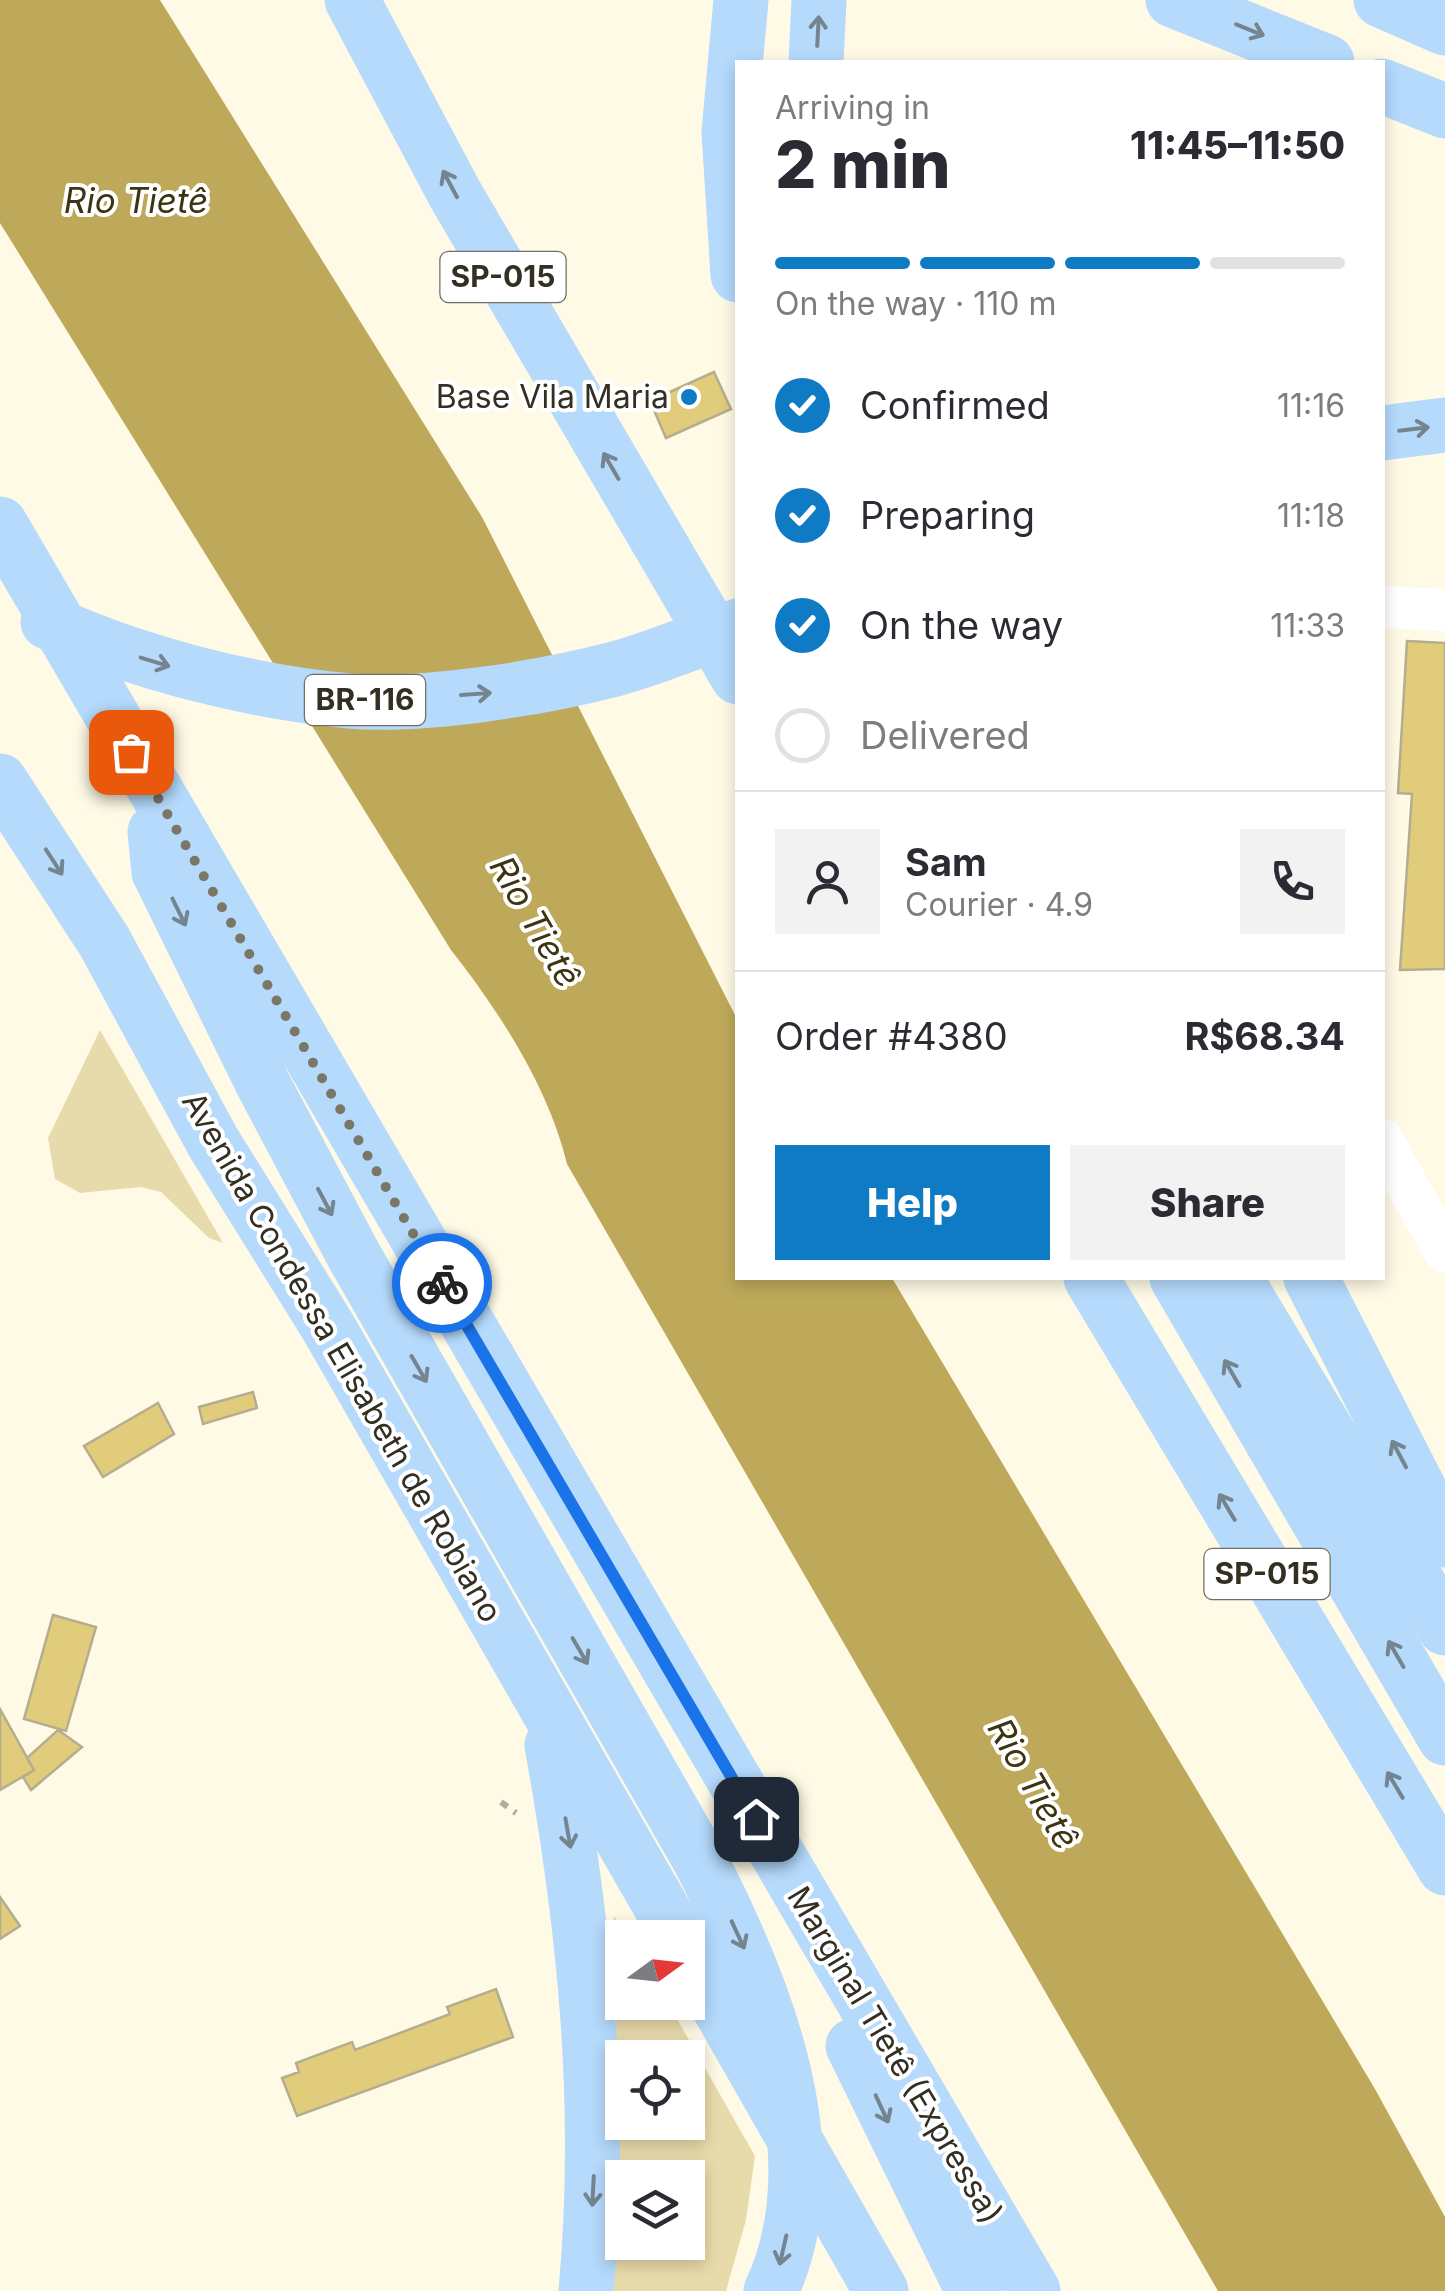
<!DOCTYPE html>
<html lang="en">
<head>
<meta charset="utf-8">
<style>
	body { margin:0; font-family:Inter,sans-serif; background:#f2f2f3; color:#2b2b33; height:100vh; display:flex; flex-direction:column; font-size:38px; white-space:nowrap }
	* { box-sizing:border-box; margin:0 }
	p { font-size:32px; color:#7c7c81 }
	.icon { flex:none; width:55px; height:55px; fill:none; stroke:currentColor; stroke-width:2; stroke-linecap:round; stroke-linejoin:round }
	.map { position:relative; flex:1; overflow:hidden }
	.drawer { position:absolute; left:735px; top:60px; width:650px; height:1220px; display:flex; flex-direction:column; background:#fff; border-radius:0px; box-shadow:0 5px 15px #0003 }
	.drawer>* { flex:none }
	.needle { width:65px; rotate:75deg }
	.buttons { position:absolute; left:605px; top:1920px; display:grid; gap:20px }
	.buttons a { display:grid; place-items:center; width:100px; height:100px; border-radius:0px; background:#fff; box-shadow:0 5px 15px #0003; font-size:50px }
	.pin { position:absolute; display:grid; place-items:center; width:85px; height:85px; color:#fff; margin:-42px; border-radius:20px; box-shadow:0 5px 15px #0006 }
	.courier { position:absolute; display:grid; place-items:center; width:100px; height:100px; margin:-50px; border:8px solid #1a73e8; border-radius:50%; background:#fff; color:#222; box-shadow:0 2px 12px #0007 }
	.head em { font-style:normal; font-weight:800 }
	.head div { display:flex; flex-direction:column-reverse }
	.head { display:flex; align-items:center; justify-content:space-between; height:170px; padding:0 40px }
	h1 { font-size:65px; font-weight:800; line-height:75px }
	.bar { display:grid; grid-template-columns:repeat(4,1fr); gap:15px 10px; align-content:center; height:120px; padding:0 40px }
	.bar i { height:12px; border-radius:8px; background:#e1e1e2 }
	.bar .selected { background:#107bc5 }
	.bar p { grid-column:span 4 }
	.line { display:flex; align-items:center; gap:25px; padding:0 40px; border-top:2px solid #e1e1e2 }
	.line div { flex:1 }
	.round { display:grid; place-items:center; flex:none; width:105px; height:105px; border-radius:0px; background:#f2f2f3 }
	ol { padding:0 40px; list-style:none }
	li { display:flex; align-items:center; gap:30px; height:110px }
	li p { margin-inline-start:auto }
	li .icon { padding:10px; border-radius:50%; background:#107bc5; color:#fff; stroke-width:4 }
	li:last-child { color:#7c7c81 }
	li i { width:55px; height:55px; border:5px solid #e1e1e2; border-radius:50% }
	.primary-button { display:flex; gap:20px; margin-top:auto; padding:20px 40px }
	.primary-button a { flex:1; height:115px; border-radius:0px; background:#107bc5; color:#fff; font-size:40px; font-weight:800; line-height:115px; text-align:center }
	.primary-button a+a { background:#f2f2f3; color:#2b2b33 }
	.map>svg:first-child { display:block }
	.green { fill:#e8dbab; fill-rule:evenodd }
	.water { fill:#bea95a }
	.building { fill:#e1cc7c; stroke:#b5ad8f; stroke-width:2.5 }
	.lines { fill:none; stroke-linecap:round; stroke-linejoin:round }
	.path { stroke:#b1ad9c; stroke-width:6; stroke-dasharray:8 8; stroke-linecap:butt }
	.minor { stroke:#fff; stroke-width:42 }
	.highway { stroke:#b5dafc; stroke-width:55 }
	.oneway { stroke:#748590 }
	.done { stroke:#7a7767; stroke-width:10; stroke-dasharray:0 18 }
	.route { stroke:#1a73e8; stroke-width:12 }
	.poi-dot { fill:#107bc5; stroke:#fff; stroke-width:4 }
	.labels { text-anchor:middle; stroke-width:8; stroke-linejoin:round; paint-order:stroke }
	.shield { fill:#fff; stroke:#706e65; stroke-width:2.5 }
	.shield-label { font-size:30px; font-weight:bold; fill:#333023 }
	.poi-label { font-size:32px; fill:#333023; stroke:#fff; text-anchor:end }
	.street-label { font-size:32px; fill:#333023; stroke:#fff }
	.water-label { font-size:35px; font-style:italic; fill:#3d3411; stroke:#fff }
</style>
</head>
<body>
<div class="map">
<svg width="1445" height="2291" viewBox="0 0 1445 2291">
	<rect width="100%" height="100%" fill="#fffae6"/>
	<path class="green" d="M 100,1030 L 223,1243 L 209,1238 L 161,1192 L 141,1187 L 80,1193 L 55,1179 L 48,1138 Z
		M 614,1916 L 628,1937 L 622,1938 L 622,2002 L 668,2003 L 755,2156 L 746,2220 L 726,2291 L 609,2291 L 618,2195 ZM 622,2058 L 688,2058 L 688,2122 L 622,2122 ZM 622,2178 L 688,2178 L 688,2242 L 622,2242 Z"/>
	<path class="water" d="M 0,0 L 160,0 L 482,517 L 737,1019 L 738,1278 L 892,1278 L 1375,2089 L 1445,2217 L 1445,2291 L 1218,2291 L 567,1164 C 549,1088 499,1011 451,950 L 0,223 Z"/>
	<path class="building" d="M 714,372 L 731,409 L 666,438 L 650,401 Z
		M 1407,641 L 1445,643 L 1445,969 L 1400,970 L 1412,794 L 1398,793 Z
		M 253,1392 L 257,1408 L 203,1424 L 199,1407 Z
		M 158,1403 L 174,1434 L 103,1477 L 84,1446 Z
		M 53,1615 L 96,1627 L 66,1731 L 24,1719 Z
		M 0,1709 L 34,1770 L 0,1790 Z
		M 58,1730 L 82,1747 L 31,1790 L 23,1777 L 34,1770 L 27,1758 Z
		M 0,1897 L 20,1926 L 0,1939 Z
		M 496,1989 L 513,2037 L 297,2116 L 282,2078 L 299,2072 L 296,2063 L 352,2042 L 355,2050 L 450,2014 L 447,2007 Z"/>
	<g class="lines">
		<path class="path" d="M 501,1802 L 516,1813"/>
		<path class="minor" d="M 1382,607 L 1445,610
			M 1382,1140 L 1445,1252"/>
		<path class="highway" d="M 352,0 L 455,194 L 738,677
			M 1173,0 L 1327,62
			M 1381,0 L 1445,28
			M 816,62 L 819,0
			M 1382,86 L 1445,111
			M 738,275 L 729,132 L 741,0
			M 1382,433 L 1445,425
			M 0,524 L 1033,2291
			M 48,622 C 137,663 251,692 350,701 C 426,707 541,688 615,669 C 656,658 697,640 738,626
			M 0,781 L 104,941 L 213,1142 L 328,1327 L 679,1938
			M 155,832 L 159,872 L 262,1082 L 353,1254 L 699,1858 C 763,1981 835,2154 771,2291
			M 1091,1278 L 1445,1868
			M 1177,1278 L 1445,1738
			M 1235,1278 L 1445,1628
			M 1311,1278 L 1445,1540
			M 552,1745 C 585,1928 603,2105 586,2291
			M 688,1953 L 881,2291
			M 853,2046 L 973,2291"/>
	</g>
	<defs><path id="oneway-shaft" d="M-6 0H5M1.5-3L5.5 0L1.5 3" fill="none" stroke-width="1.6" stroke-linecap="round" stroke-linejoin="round" transform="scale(2.5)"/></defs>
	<g class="oneway">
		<use href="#oneway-shaft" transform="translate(1250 30) rotate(22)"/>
		<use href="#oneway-shaft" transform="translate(818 31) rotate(-87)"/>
		<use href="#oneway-shaft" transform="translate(450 184) rotate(-118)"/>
		<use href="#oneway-shaft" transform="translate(1414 429) rotate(-7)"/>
		<use href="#oneway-shaft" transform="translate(611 466) rotate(-120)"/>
		<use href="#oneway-shaft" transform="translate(155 662) rotate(17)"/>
		<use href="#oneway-shaft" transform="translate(476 694) rotate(-4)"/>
		<use href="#oneway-shaft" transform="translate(54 862) rotate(57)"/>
		<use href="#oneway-shaft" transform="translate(179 912) rotate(64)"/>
		<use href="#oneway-shaft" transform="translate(325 1202) rotate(62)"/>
		<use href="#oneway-shaft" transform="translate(419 1369) rotate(60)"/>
		<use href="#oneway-shaft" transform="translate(1232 1373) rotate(-120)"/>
		<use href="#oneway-shaft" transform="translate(1399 1454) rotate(-118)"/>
		<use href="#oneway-shaft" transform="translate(1227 1507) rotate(-121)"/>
		<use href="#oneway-shaft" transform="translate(580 1651) rotate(60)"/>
		<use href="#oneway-shaft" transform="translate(1396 1654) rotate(-120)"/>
		<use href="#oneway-shaft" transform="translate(1395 1785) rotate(-121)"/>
		<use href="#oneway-shaft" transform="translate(568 1833) rotate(80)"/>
		<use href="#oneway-shaft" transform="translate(738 1935) rotate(65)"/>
		<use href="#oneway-shaft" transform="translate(882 2109) rotate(65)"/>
		<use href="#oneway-shaft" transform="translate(593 2191) rotate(93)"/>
		<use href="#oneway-shaft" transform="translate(783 2250) rotate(103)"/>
	</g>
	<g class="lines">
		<path class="done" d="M 131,752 L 442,1283"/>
		<path class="route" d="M 442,1283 L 756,1819"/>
	</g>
	<circle class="poi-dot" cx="689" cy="397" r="10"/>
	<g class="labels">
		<g class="shield">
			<rect x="440.5" y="252" width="125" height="50" rx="8"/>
			<rect x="305" y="675" width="120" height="50" rx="8"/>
			<rect x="1204.5" y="1549" width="125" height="50" rx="8"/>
		</g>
		<g class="shield-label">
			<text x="503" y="287">SP-015</text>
			<text x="365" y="710">BR-116</text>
			<text x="1267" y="1584">SP-015</text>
		</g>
		<g class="poi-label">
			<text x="669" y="408">Base Vila Maria</text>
		</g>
		<g class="street-label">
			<text transform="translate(342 1357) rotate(60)" y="11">Avenida Condessa Elisabeth de Robiano</text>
			<text transform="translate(895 2055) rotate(59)" y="11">Marginal Tietê (Expressa)</text>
		</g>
		<g class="water-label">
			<text x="136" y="213">Rio Tietê</text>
			<text transform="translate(535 922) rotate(60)" y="12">Rio Tietê</text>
			<text transform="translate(1033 1784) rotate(60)" y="12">Rio Tietê</text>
		</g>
	</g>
</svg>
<div class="buttons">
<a><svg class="needle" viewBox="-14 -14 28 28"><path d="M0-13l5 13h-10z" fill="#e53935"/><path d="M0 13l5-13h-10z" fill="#7c7c81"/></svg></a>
<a><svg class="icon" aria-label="locate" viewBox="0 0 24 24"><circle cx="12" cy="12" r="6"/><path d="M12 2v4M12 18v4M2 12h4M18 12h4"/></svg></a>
<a><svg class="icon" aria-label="layers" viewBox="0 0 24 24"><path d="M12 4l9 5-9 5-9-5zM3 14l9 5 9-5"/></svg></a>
</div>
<div class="pin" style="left:131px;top:752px;background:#ea580c"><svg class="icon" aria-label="bag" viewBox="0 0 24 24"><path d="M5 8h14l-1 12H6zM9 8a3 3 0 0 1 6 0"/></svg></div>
<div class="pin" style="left:756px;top:1819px;background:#1f2937"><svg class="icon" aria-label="home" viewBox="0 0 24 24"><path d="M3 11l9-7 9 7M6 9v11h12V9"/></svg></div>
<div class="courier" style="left:442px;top:1283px"><svg class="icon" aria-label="bike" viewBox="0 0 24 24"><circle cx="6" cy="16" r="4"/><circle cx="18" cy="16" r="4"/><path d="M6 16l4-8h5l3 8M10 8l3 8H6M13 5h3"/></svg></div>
<section class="drawer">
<div class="head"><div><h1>2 min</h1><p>Arriving in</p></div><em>11:45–11:50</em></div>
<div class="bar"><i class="selected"></i><i class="selected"></i><i class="selected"></i><i></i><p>On the way · 110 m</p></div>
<ol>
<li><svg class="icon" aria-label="check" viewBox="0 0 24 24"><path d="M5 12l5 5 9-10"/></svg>Confirmed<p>11:16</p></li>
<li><svg class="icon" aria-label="check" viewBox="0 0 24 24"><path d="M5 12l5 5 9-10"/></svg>Preparing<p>11:18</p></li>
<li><svg class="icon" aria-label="check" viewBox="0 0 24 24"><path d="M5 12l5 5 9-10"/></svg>On the way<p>11:33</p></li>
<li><i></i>Delivered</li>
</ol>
<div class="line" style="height:180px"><a class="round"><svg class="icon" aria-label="person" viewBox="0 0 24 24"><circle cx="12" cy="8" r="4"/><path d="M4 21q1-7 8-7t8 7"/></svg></a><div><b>Sam</b><p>Courier · 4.9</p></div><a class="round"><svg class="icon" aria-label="phone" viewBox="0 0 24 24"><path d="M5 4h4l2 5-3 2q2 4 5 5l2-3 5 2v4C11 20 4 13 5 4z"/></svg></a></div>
<div class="line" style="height:130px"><div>Order #4380</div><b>R$68.34</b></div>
<div class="primary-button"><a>Help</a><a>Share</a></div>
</section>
</div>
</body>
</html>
